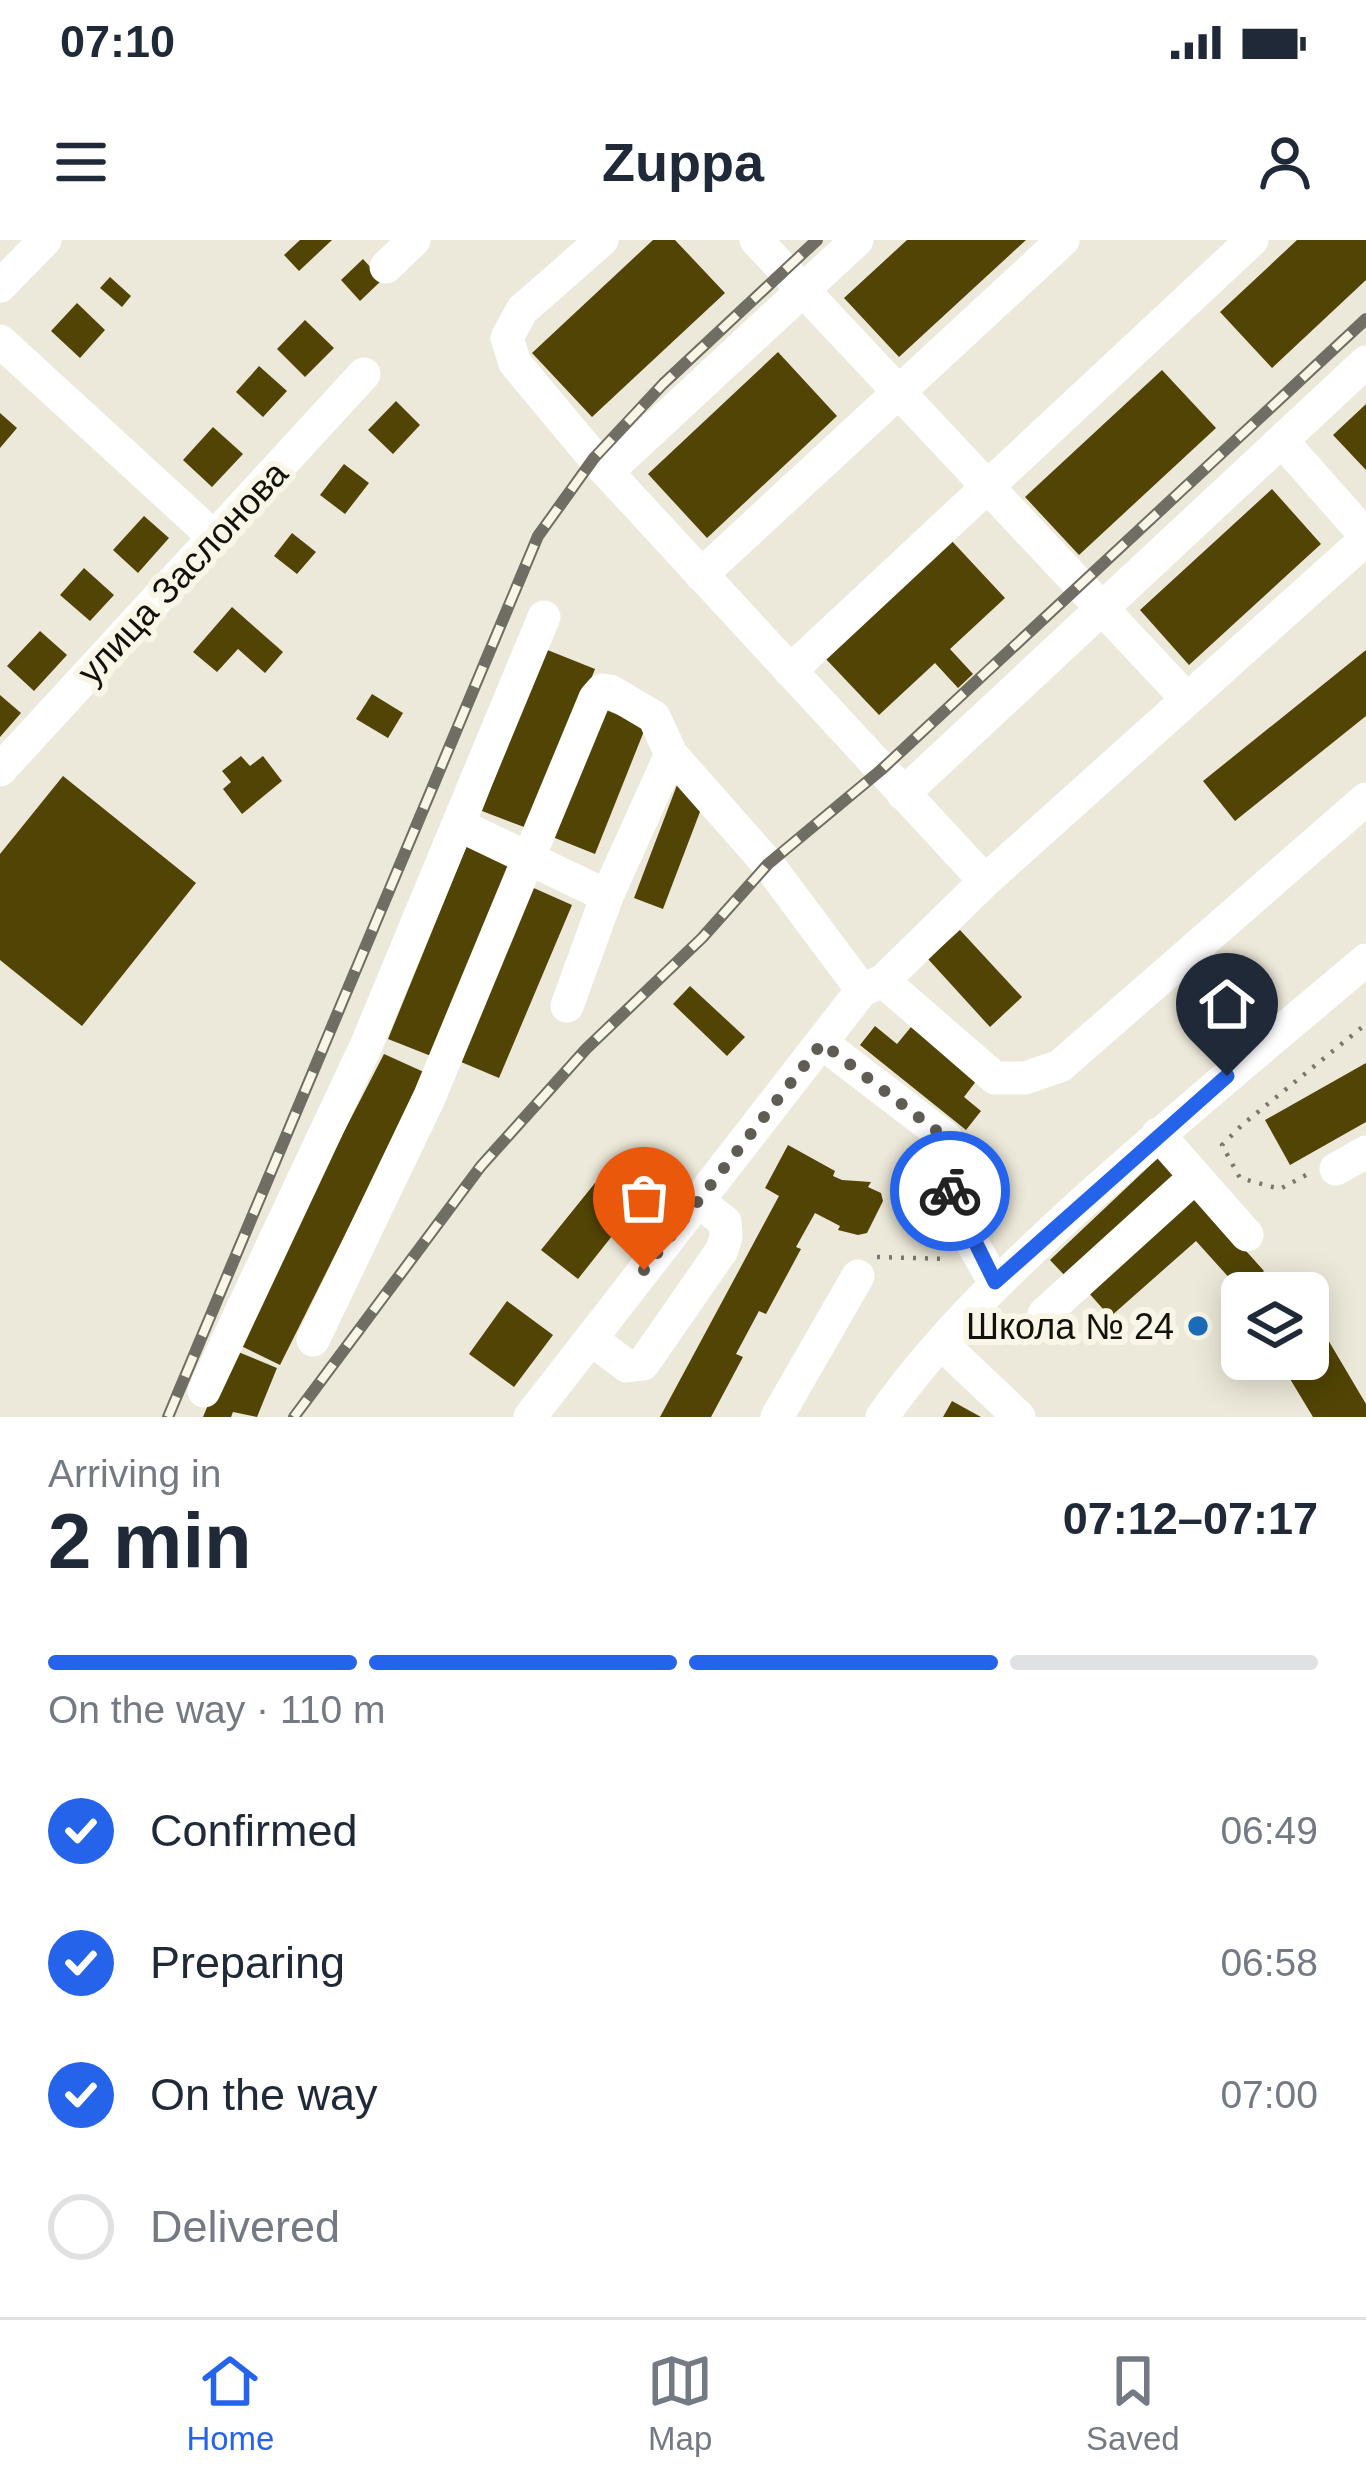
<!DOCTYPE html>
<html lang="en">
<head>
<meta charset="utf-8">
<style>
	body { margin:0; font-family:Helvetica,sans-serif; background:#f2f2f3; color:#1f2937; height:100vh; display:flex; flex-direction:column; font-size:45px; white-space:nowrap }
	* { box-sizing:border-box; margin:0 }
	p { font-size:39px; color:#747a83 }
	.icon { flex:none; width:66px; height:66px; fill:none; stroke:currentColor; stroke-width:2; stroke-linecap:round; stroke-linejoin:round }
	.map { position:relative; height:1177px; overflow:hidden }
	.drawer { display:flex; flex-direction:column; background:#fff; flex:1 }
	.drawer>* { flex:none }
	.controls { position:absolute; left:1221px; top:1032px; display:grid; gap:24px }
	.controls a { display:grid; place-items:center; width:108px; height:108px; border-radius:18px; background:#fff; box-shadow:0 6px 30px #0003; font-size:60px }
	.pin { position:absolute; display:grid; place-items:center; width:102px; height:102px; color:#fff; margin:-123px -51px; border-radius:50% 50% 50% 0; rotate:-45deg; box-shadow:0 0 12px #0007 }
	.pin .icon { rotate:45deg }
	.courier { position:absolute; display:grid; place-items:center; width:120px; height:120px; margin:-60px; border:9px solid #2563eb; border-radius:50%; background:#fff; color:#222; box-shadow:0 3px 15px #0007 }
	.overview em { font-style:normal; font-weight:700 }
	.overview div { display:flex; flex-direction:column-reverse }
	.overview { display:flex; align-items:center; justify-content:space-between; height:204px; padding:0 48px }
	h1 { font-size:78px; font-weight:700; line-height:90px }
	.bar { display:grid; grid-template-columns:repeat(4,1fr); gap:18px 12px; align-content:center; height:144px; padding:0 48px }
	.bar i { height:15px; border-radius:9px; background:#e0e1e3 }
	.bar .selected { background:#2563eb }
	.bar p { grid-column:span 4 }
	ol { padding:0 48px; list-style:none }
	li { display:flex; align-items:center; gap:36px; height:132px }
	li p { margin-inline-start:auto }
	li .icon { padding:12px; border-radius:50%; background:#2563eb; color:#fff; stroke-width:4 }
	li:last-child { color:#747a83 }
	li i { width:66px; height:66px; border:6px solid #e0e1e3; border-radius:50% }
	.status { display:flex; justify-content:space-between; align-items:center; height:84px; padding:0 60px; background:#fff; direction:ltr }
	.status svg { height:33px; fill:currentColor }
	header { display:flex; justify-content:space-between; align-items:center; height:156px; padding:0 48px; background:#fff; font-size:54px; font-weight:700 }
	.menu { display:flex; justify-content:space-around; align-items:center; height:168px; border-top:3px solid #e0e1e3; background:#fff; font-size:33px; color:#747a83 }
	.menu a { display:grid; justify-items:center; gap:6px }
	.menu .selected { color:#2563eb }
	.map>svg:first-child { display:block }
	.building { fill:#514404 }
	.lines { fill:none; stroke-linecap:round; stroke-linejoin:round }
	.path { stroke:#7a786d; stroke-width:4.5; stroke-dasharray:3 9; stroke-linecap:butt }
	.minor { stroke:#fff; stroke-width:33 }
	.rail-casing { stroke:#706e64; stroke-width:12 }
	.rail { stroke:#faf6e7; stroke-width:8; stroke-dasharray:22; stroke-linecap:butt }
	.done { stroke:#5f5d53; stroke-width:12; stroke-dasharray:0 21.6 }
	.route { stroke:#2563eb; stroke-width:15 }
	.poi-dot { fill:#1b6cba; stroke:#faf6e7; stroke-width:4.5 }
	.labels { text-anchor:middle; stroke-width:12; stroke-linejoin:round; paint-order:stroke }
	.street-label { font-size:36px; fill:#12110b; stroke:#faf6e7 }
	.poi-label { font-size:36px; fill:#12110b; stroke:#faf6e7; text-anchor:end }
</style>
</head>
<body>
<div class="status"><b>07:10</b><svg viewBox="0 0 49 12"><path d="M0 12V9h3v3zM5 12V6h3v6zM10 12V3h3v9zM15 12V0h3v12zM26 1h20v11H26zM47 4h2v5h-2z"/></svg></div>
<header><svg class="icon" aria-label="menu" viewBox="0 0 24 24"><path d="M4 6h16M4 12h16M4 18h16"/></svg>Zuppa<svg class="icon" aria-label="person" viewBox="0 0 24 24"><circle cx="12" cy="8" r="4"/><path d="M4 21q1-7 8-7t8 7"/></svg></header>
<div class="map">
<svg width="1366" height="1177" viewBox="0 0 1366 1177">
	<rect width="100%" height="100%" fill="#ede9da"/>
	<path class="building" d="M 300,0 L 332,0 L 299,31 L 284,15 Z
		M 653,0 L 675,0 L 725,53 L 592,177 L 532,113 Z
		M 907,0 L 1026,0 L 899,117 L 844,58 Z
		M 1297,0 L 1366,0 L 1366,40 L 1272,128 L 1220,72 Z
		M 363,19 L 382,40 L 360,61 L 341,40 Z
		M 110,37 L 131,56 L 122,67 L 100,48 Z
		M 77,63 L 105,90 L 80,118 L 51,91 Z
		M 305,80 L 334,108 L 305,137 L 277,109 Z
		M 778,112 L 837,176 L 707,298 L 648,234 Z
		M 259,126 L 287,151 L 263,177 L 236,152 Z
		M 1162,130 L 1216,188 L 1079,315 L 1025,257 Z
		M 396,161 L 420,185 L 393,214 L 368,190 Z
		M 1366,164 L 1366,230 L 1333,195 Z
		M 0,173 L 17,188 L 0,208 Z
		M 213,187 L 243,214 L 212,247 L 183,220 Z
		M 344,224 L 369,243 L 345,274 L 320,255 Z
		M 1272,249 L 1321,304 L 1189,425 L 1140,370 Z
		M 144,276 L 169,298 L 138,333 L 113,310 Z
		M 292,293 L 316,312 L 297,334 L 274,316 Z
		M 950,299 L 1005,358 L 950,409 L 973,434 L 958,448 L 935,423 L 879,475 L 824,417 Z
		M 84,328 L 114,355 L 90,381 L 60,355 Z
		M 232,367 L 283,412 L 265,433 L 238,409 L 217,432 L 193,412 Z
		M 40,391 L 67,415 L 34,451 L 7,426 Z
		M 545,409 L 595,429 L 532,590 L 482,571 Z
		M 1366,410 L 1366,476 L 1235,581 L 1203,541 Z
		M 372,454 L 403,473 L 388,498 L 356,479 Z
		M 0,455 L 21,473 L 0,497 Z
		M 601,468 L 646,486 L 595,614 L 550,596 Z
		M 241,516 L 250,526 L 263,516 L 282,541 L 242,574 L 223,549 L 231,542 L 222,531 Z
		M 63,536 L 196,643 L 82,786 L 0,720 L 0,614 Z
		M 677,545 L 706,556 L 663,669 L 634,658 Z
		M 468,603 L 515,622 L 436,818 L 388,799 Z
		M 527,645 L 572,665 L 499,838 L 454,819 Z
		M 960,690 L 1022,757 L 990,787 L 928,719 Z
		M 690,746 L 745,797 L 727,816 L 673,764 Z
		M 875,786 L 897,804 L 911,787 L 977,840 L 964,857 L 981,871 L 966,890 L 860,805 Z
		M 384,814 L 426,833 L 280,1125 L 235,1103 Z
		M 1366,823 L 1366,882 L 1290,925 L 1265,880 Z
		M 788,905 L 835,931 L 833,936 L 842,940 L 871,942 L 868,947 L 881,953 L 883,961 L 867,993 L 858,995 L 838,990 L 840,986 L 815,973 L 796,1007 L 801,1009 L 766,1074 L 759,1071 L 736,1114 L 743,1117 L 711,1177 L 660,1177 L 779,956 L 765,948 Z
		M 1160,916 L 1177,933 L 1067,1038 L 1050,1020 Z
		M 595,943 L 631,972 L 578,1039 L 541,1010 Z
		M 1196,955 L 1264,1031 L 1242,1052 L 1196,1001 L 1110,1077 L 1088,1052 Z
		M 507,1061 L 553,1095 L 514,1147 L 469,1114 Z
		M 1308,1066 L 1366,1164 L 1366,1177 L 1313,1177 L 1278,1119 L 1308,1119 Z
		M 231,1109 L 277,1128 L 257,1177 L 233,1172 L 231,1177 L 203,1177 Z
		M 952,1161 L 981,1177 L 943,1177 Z"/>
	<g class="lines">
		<path class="path" d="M 1306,935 L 1280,949 L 1240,938 L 1222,905 L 1242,885 L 1366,784
			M 877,1017 L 949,1019"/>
		<path class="minor" d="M 602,0 L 522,70 L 507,98 L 515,123 L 594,218 L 985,641
			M 756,0 L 1187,459
			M 386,27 L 414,0
			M 0,46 L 45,0
			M 0,101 L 215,298
			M 1282,201 L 1366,296
			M 607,232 L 857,0
			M 701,335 L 1063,0
			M 790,431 L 1252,0
			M 0,530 L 364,134
			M 903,554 L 1366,122
			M 459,585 L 607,656
			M 883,741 L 995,838 L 1025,838 L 1060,826 L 1366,559
			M 567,766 L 607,656 L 671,514
			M 822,803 L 946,898 C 956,916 948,926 948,945 C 949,969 983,1020 995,1043
			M 1158,894 L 1247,995
			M 1336,929 L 1366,912
			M 1044,1074 L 1195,937
			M 591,1099 L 627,1126 L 643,1124 L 722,1010 L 726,997 L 725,982 L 698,961
			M 313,1100 L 429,858 L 595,458 L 602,450 L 610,451 L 654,477 L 671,514 L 768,624 L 862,750
			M 941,1103 L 1019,1177
			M 204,1151 L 366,806 L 544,377
			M 530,1177 L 862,750 L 883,741 L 985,641 L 1366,299
			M 777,1177 L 858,1036
			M 882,1177 C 938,1097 1009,1030 1081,964 C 1174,880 1270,801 1366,720"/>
		<g class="rail-casing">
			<path id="rail" d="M 168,1177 L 538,296 L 594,218 L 663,144 L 817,0
				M 294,1177 L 481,926 L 586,809 L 702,698 L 768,624 L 881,530 L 1366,79"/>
		</g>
		<use href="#rail" class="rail"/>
	</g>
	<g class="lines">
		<path class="done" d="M 644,1030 L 822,803 L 946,898 L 953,914 L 950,951"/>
		<path class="route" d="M 950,951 L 995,1042 L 1227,836"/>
	</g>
	<circle class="poi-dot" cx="1198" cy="1086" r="12"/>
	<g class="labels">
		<g class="street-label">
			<text transform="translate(182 332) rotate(-47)" y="13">улица Заслонова</text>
		</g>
		<g class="poi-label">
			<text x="1174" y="1099">Школа № 24</text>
		</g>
	</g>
</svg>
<div class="controls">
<a><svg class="icon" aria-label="layers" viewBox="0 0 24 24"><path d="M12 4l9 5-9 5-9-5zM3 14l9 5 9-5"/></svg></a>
</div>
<div class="pin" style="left:644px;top:1030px;background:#ea580c"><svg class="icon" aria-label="bag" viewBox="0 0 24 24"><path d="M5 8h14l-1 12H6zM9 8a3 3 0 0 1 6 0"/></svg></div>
<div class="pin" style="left:1227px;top:836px;background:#1f2937"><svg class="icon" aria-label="home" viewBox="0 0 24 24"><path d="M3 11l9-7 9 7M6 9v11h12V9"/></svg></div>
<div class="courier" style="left:950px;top:951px"><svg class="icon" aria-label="bike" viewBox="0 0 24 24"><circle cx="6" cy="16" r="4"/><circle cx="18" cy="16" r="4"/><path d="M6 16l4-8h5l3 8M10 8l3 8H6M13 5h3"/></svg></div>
</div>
<section class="drawer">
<div class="overview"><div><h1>2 min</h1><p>Arriving in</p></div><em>07:12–07:17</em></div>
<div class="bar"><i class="selected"></i><i class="selected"></i><i class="selected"></i><i></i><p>On the way · 110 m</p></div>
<ol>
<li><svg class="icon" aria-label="check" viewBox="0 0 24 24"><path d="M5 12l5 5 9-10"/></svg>Confirmed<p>06:49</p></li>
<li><svg class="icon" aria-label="check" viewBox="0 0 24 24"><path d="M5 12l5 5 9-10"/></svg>Preparing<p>06:58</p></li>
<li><svg class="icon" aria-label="check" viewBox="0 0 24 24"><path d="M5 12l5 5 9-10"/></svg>On the way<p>07:00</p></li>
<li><i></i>Delivered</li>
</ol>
</section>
<nav class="menu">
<a class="selected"><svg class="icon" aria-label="home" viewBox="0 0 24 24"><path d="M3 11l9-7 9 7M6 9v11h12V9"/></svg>Home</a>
<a><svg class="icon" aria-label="map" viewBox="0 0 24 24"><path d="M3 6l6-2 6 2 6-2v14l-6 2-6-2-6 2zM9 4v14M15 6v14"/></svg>Map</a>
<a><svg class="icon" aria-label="saved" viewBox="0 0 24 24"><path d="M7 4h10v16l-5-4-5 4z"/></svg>Saved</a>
</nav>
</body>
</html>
